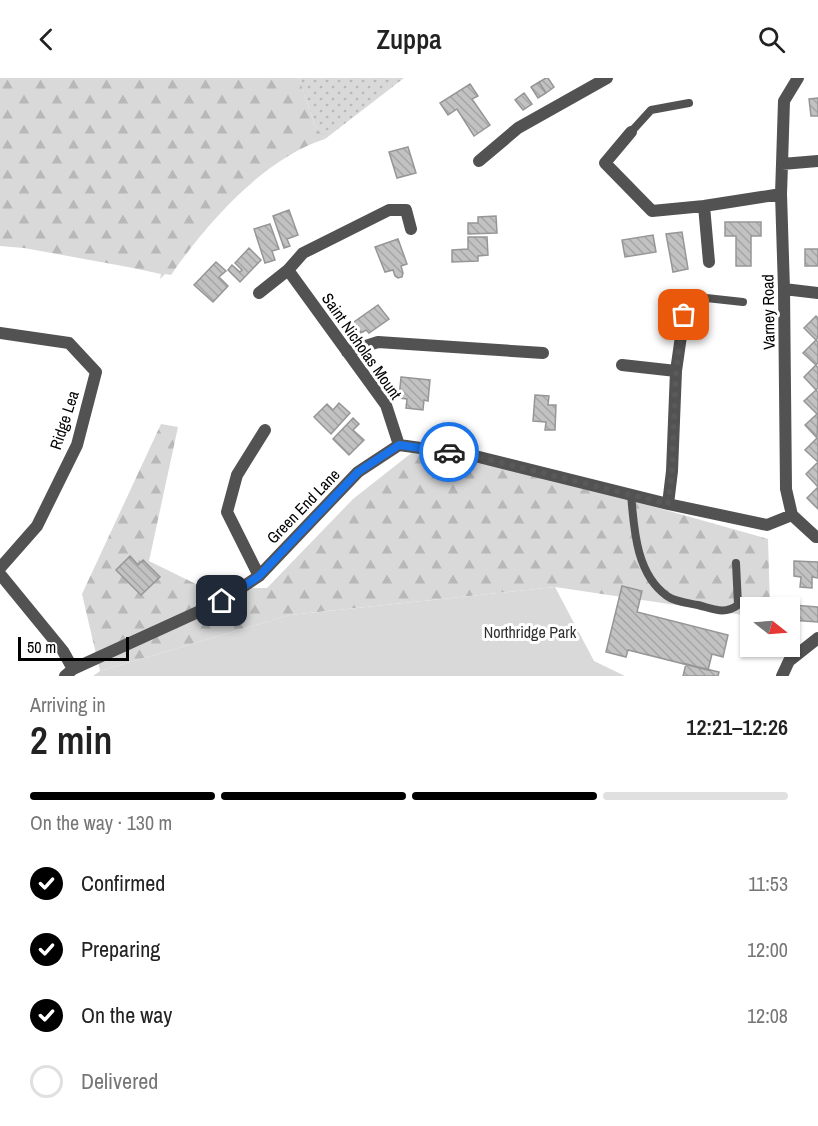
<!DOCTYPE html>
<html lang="en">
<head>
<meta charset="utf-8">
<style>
	body { margin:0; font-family:"Archivo Narrow",sans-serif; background:#f6f6f6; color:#222; height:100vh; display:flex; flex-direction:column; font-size:22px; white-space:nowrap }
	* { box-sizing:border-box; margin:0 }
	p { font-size:20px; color:#767676 }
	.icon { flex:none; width:33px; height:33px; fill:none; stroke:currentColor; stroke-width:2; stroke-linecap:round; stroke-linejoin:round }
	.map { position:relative; height:598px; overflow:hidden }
	.panel { display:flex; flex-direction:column; background:#fff; flex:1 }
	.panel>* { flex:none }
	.needle { width:39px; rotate:107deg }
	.buttons { position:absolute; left:740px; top:519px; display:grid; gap:12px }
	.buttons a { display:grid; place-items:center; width:60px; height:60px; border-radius:0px; background:#fff; box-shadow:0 2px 4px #0004; font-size:30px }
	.scale { position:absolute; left:18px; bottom:15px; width:111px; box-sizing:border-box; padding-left:6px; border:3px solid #000; border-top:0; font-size:16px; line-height:21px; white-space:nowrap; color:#000; -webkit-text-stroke:4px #fff; paint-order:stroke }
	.pin { position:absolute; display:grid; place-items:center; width:51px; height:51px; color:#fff; margin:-26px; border-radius:12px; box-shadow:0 3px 9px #0006 }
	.courier { position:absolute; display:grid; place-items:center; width:60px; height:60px; margin:-30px; border:4px solid #1a73e8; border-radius:50%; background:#fff; color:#222; box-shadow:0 2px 8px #0007 }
	.summary em { font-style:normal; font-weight:600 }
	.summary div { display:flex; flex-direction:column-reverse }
	.summary { display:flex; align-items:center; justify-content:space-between; height:102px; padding:0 30px }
	h1 { font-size:39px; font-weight:600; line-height:45px }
	.bar { display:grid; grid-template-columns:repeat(4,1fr); gap:9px 6px; align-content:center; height:72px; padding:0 30px }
	.bar i { height:8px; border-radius:4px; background:#e0e0e0 }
	.bar .active { background:#000 }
	.bar p { grid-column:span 4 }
	ol { padding:0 30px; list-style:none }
	li { display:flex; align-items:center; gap:18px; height:66px }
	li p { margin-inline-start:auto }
	li .icon { padding:6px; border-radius:50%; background:#000; color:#fff; stroke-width:4 }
	li:last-child { color:#767676 }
	li i { width:33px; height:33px; border:3px solid #e0e0e0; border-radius:50% }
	header { display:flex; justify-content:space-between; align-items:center; height:78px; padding:0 30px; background:#fff; font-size:27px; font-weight:600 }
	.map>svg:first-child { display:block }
	.grass { fill:url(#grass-dots) }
	.forest { fill:url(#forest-firs) }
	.park { fill:#d9d9d9 }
	.building { fill:url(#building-back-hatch); stroke:#969696; stroke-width:1.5 }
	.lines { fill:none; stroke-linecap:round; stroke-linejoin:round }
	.lane { stroke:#525252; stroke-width:8 }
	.street { stroke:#525252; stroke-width:12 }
	.done { stroke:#595959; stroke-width:6; stroke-dasharray:0 10.8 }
	.route { stroke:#1a73e8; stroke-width:8 }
	.labels { text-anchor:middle; stroke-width:6; stroke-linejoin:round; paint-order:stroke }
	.street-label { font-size:16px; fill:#000; stroke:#fff }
	.park-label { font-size:16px; fill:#303030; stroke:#fff }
</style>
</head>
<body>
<header><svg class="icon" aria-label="back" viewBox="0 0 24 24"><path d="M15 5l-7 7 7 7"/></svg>Zuppa<svg class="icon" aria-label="search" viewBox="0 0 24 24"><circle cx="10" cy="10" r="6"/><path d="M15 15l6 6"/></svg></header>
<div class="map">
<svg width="818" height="598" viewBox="0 0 818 598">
	<defs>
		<pattern id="grass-dots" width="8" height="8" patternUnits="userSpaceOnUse" patternTransform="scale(1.5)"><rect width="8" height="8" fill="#d9d9d9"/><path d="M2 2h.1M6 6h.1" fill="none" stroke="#b8b8b8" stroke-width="1.8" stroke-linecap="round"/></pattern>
		<pattern id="forest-firs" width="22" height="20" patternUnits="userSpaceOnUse" patternTransform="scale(1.5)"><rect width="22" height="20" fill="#d9d9d9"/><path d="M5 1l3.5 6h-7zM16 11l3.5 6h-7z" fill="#b8b8b8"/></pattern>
		<pattern id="building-back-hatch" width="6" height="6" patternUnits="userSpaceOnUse" patternTransform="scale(1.5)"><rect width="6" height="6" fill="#c2c2c2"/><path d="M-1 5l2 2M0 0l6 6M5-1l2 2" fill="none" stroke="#a5a5a5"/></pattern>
	</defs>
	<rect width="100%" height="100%" fill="#fff"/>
	<path class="grass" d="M 299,0 L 404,0 L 325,61 L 315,48 Z"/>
	<path class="forest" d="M 0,0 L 299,0 L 315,48 L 325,61 C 263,81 207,145 171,197 L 165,196 L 160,201 L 161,196 L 128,189 L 24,170 L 0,168 Z
		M 161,346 L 178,349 L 149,483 L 204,510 L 267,510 L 353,421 L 414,373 L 513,389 L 768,461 L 770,529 L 750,530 L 750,538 L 555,509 L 290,537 L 100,593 L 82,516 Z"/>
	<path class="park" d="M 555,509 L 594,583 L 625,598 L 93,598 L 100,593 L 290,537 Z"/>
	<path class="building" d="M 546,0 L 548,0 L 554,9 L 546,15 L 539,4 Z
		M 539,4 L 546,15 L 538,20 L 531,9 Z
		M 470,6 L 478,18 L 472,21 L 490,47 L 474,58 L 457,31 L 448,37 L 440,25 Z
		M 524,15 L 532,26 L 523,32 L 515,22 Z
		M 818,20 L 818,38 L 811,38 L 809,21 Z
		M 408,69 L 416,95 L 397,100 L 389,74 Z
		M 289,132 L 298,157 L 287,161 L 290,168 L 284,170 L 273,138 Z
		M 496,138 L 497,155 L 468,156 L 468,145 L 478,145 L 478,139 Z
		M 725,144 L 761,144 L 761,158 L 751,158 L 751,188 L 736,188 L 736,158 L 725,158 Z
		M 270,146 L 279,171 L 272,173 L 275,182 L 265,185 L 254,151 Z
		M 682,154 L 688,191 L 673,194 L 666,156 Z
		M 653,157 L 656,174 L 625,179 L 622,162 Z
		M 468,159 L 487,159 L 488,177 L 478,178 L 478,183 L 452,184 L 452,172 L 468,171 Z
		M 398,161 L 407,186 L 401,188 L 403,195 L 402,199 L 398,200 L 395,198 L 393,192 L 385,194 L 375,169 Z
		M 249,170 L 261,182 L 240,204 L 228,192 L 232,187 L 240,194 L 242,192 L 235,185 Z
		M 805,171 L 818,171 L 818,188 L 805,188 Z
		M 216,184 L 226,193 L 219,199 L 228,208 L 213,224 L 194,207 Z
		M 378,227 L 389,241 L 369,255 L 366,252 L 361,255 L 354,244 Z
		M 816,238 L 818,240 L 818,260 L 816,262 L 804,250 Z
		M 816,262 L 818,264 L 818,285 L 816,287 L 803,275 Z
		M 816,287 L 818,290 L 818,310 L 816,312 L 804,299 Z
		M 401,299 L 430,302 L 428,323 L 424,322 L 423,332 L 406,330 L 407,321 L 399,320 Z
		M 816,312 L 818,314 L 818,335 L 817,336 L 804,323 Z
		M 535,317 L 549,318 L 548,327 L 556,327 L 555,352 L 545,352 L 546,344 L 533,343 Z
		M 339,325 L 350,335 L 331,356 L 314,339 L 327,326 L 333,332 Z
		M 817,336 L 818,337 L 817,360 L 805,347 Z
		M 353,340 L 359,346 L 353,352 L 364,362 L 349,377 L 333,361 Z
		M 817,360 L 818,361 L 818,384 L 805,372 Z
		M 818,384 L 818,409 L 806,396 Z
		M 818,409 L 818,431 L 807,420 Z
		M 130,478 L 138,487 L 143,482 L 160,499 L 141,517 L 116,492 Z
		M 794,483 L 818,484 L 818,500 L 812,499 L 812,510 L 800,509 L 801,499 L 794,498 Z
		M 622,508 L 642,513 L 637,534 L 728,557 L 723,579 L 712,576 L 708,592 L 628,572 L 626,579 L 606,574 Z
		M 792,527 L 818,529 L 818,544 L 791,542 Z
		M 686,586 L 719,594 L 718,598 L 683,598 Z"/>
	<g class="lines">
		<path class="lane" d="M 631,54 L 651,32 L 689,25
			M 684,237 L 697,219 L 743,224
			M 631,416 C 634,451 636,496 667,518 C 675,524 688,525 698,527 C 714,531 724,537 738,527 L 736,485"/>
		<path class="street" d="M 798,0 L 784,23 L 782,86 L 781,116 L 784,211 L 786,411 L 792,437 L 816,459 L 818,459
			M 631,54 L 605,85 L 652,133 L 704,128
			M 479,83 L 518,50 L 607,0
			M 782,86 L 818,83
			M 709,184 L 704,128 L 781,116
			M 288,192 L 386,327 L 399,367
			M 784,211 L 818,215
			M 259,215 L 288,192 L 303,175 L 389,132 L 406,132 L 411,151
			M 0,255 L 69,265 L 96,294 L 77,367 L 37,448 L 0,490
			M 347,274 L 378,264 L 543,275
			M 622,287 L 676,293
			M 668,426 L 672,393 L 676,293 L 684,237
			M 0,496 L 63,573 L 73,591
			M 259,498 L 227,434 L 237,397 L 265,352
			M 65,598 L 73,591 L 222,523 L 259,498 L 358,394 L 399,367 L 471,377 L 668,426 L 767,447 L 792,437
			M 782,598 L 789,583 L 818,560"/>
	</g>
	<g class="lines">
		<path class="done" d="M 449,374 L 471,377 L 668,426 L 672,393 L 676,293 L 684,237"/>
		<path class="route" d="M 222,523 L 259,498 L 358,394 L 399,367 L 449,374"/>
	</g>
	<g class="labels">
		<g class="street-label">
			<text transform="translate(768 234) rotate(-91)" y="6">Varney Road</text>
			<text transform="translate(362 268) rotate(55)" y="6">Saint Nicholas Mount</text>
			<text transform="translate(64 342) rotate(-72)" y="6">Ridge Lea</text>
			<text transform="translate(303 428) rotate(-46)" y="6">Green End Lane</text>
		</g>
		<g class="park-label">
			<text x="530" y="560">Northridge Park</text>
		</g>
	</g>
</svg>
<div class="buttons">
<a><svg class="needle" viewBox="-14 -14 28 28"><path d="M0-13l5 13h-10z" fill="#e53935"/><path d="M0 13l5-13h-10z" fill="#767676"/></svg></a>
</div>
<div class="scale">50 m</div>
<div class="pin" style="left:684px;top:237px;background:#ea580c"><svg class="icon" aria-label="bag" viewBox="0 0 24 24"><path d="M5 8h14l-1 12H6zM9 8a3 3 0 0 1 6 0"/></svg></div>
<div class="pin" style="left:222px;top:523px;background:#1f2937"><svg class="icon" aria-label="home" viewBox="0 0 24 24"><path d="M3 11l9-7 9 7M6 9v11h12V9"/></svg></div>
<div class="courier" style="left:449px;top:374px"><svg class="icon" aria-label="car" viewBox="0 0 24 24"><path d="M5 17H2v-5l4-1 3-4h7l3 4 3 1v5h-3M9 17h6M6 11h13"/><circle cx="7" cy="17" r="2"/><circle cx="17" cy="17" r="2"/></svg></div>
</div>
<section class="panel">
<div class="summary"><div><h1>2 min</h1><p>Arriving in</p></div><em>12:21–12:26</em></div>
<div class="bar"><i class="active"></i><i class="active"></i><i class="active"></i><i></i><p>On the way · 130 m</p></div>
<ol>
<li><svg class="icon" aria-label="check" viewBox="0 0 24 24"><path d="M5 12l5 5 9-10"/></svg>Confirmed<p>11:53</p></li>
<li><svg class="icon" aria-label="check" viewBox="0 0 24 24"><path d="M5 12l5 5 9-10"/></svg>Preparing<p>12:00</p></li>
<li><svg class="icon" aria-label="check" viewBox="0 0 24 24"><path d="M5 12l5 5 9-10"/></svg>On the way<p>12:08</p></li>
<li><i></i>Delivered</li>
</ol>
</section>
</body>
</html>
